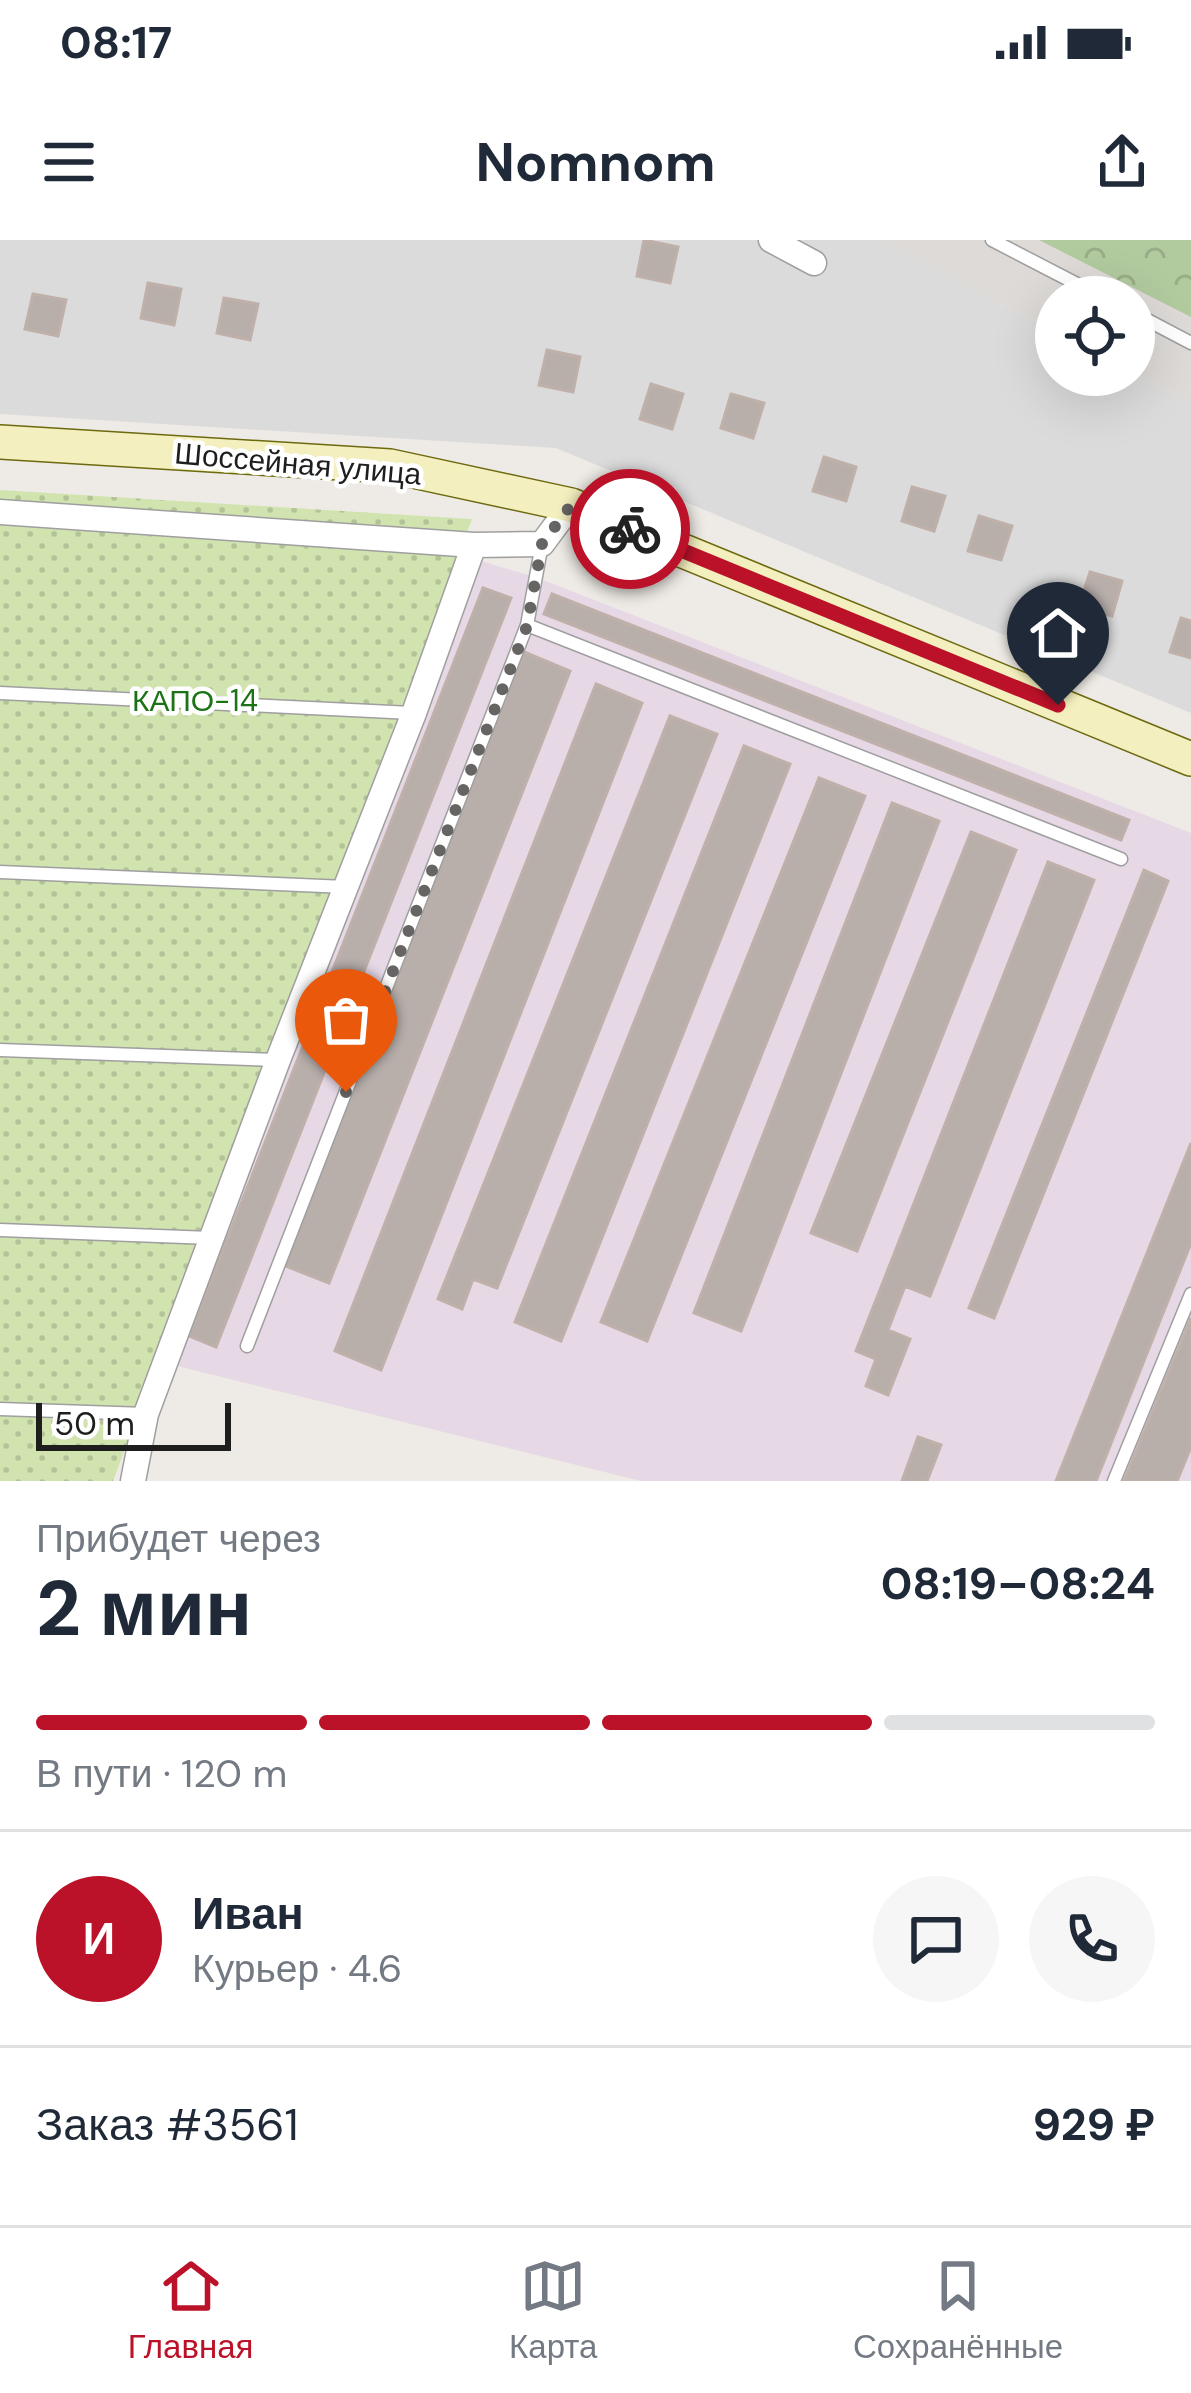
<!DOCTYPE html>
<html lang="ru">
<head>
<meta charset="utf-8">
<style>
	body { margin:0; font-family:"DM Sans",sans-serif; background:#f6f6f7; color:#1f2937; height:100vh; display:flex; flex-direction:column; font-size:45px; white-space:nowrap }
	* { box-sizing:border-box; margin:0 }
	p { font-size:39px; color:#747a83 }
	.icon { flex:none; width:66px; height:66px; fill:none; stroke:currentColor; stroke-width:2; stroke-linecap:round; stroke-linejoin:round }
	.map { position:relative; height:1241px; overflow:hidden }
	.details { display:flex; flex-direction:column; background:#fff; flex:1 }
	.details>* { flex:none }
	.tools { position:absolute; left:1035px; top:36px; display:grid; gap:24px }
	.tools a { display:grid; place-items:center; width:120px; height:120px; border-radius:50%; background:#fff; box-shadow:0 12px 48px #0002; font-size:60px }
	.scale { position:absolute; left:36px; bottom:30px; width:195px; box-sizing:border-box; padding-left:12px; border:6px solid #1e1e1e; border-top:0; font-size:33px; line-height:42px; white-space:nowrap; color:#1e1e1e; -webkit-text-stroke:9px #fff; paint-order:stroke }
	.pin { position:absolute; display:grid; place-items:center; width:102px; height:102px; color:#fff; margin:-123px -51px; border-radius:50% 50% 50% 0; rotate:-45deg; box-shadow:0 0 12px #0007 }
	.pin .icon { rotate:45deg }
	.courier { position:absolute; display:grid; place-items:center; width:120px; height:120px; margin:-60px; border:9px solid #bb1229; border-radius:50%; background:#fff; color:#222; box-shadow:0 3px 15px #0007 }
	.summary em { font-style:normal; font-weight:700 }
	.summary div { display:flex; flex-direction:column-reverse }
	.summary { display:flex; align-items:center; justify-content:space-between; height:204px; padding:0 36px }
	h1 { font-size:78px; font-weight:700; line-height:90px }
	.bar { display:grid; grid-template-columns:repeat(4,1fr); gap:18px 12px; align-content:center; height:144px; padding:0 36px }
	.bar i { height:15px; border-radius:9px; background:#e0e1e3 }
	.bar .on { background:#bb1229 }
	.bar p { grid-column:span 4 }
	.line { display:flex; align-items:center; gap:30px; padding:0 36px; border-top:3px solid #e0e1e3 }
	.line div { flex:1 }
	.round { display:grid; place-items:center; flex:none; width:126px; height:126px; border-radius:63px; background:#f6f6f7 }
	.status { display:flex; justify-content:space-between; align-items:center; height:84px; padding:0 60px; background:#fff; direction:ltr }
	.status svg { height:33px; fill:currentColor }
	header { display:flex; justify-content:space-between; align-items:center; height:156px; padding:0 36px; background:#fff; font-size:54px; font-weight:700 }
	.tab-bar { display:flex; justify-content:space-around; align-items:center; height:168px; border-top:3px solid #e0e1e3; background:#fff; font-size:33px; color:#747a83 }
	.tab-bar a { display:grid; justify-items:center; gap:6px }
	.tab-bar .on { color:#bb1229 }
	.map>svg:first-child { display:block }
	.residential { fill:#dcdbdc }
	.industrial { fill:#e7d8e6 }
	.airport { fill:#dddad7 }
	.forest { fill:url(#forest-crowns) }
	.garden { fill:url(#garden-dots) }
	.building { fill:#b8afab; stroke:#bfb0a9; stroke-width:3 }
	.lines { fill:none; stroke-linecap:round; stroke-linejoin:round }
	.lane-casing { stroke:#9f9f9f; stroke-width:15 }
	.street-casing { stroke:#9f9f9f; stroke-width:27 }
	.secondary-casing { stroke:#6c690f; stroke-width:36 }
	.lane { stroke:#fff; stroke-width:12 }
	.street { stroke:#fff; stroke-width:24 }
	.secondary { stroke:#f4efbe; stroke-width:33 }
	.done { stroke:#676564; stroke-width:12; stroke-dasharray:0 21.6 }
	.route { stroke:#bb1229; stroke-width:15 }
	.labels { text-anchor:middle; stroke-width:9; stroke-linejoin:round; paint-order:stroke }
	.street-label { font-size:30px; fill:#1e1e1e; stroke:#fff }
	.park-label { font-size:30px; fill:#1b7316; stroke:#fff }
</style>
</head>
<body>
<div class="status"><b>08:17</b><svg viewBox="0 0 49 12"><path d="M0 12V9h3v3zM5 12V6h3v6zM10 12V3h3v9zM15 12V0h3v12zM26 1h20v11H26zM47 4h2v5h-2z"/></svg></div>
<header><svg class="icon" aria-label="menu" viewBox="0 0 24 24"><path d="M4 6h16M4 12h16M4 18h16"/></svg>Nomnom<svg class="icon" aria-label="share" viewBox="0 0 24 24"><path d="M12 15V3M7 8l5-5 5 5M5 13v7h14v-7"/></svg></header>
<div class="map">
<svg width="1191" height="1241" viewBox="0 0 1191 1241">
	<defs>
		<pattern id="forest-crowns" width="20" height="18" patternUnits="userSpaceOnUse" patternTransform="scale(3)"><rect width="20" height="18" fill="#b1ca9e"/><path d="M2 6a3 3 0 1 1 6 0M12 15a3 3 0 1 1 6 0" fill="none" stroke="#98ad88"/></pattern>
		<pattern id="garden-dots" width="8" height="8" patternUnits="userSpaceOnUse" patternTransform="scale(3)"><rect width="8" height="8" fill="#d1e4b0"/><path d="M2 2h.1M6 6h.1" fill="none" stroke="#b3c397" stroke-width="1.8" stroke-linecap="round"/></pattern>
	</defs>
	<rect width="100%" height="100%" fill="#eeeae5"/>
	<path class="residential" d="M 0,0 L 876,0 L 1056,93 L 1056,135 L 1134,135 L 1134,133 L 1191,162 L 1191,473 L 556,208 L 0,174 Z"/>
	<path class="industrial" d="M 481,321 L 538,338 L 1191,593 L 1191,1241 L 641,1241 L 173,1125 Z"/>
	<path class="airport" d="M 876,0 L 1191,0 L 1191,162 L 1134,133 L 1134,57 L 1056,57 L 1056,93 Z"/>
	<path class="forest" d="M 1039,0 L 1191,0 L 1191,77 Z"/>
	<path class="garden" d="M 0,250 L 472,279 L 113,1241 L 0,1241 Z"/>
	<path class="building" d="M 644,0 L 678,7 L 670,43 L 637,36 Z
		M 148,43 L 181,49 L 174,85 L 141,78 Z
		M 33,54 L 66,60 L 58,96 L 25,89 Z
		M 224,58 L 258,64 L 250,100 L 217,93 Z
		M 547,110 L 580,117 L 573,152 L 539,145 Z
		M 651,144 L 683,154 L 672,189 L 640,179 Z
		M 731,154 L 764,163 L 753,198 L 721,188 Z
		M 824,217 L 856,227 L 846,261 L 813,251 Z
		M 912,247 L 945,256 L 934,291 L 902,281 Z
		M 979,276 L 1012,286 L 1001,320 L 968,311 Z
		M 1090,332 L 1122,341 L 1112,376 L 1079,366 Z
		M 483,348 L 511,358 L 216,1107 L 189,1096 Z
		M 552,354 L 1129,580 L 1121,600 L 544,374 Z
		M 1181,378 L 1191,381 L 1191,418 L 1170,412 Z
		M 524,412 L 570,431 L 329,1043 L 283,1025 Z
		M 596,444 L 642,463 L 381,1130 L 335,1111 Z
		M 670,476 L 717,494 L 497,1048 L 473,1039 L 462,1069 L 438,1059 Z
		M 744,506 L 790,524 L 561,1101 L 515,1082 Z
		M 819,538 L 865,556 L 647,1101 L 601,1082 Z
		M 892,563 L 939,581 L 741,1091 L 694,1073 Z
		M 971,592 L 1016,610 L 857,1011 L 811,993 Z
		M 1048,622 L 1094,640 L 930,1056 L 905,1046 L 888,1090 L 910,1099 L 888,1155 L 866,1146 L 876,1119 L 856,1111 Z
		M 1144,630 L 1168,641 L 994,1078 L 969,1068 Z
		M 1191,903 L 1191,1003 L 1096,1241 L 1056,1241 Z
		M 1191,1078 L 1191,1207 L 1177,1241 L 1124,1241 Z
		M 918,1197 L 941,1205 L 927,1241 L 902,1241 Z"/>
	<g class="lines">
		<g class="lane-casing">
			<path id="lane" d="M 992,0 L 1102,57
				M 1134,73 L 1191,103
				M 542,304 L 527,385 L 1121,619
				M 0,453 L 412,473
				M 0,632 L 346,647
				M 0,810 L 278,820
				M 0,990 L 211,998
				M 247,1106 L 527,385
				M 0,1169 L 146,1174
				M 1114,1241 L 1191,1054"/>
		</g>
		<g class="street-casing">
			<path id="street" d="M 771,0 L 814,23
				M 0,272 L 474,305 L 542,304 L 571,265
				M 133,1241 L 146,1174 L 278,820 L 414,473 L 474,305"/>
		</g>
		<g class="secondary-casing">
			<path id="secondary" d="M 0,202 L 390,226 L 571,265 L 1191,519"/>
		</g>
		<use href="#lane" class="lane"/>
		<use href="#street" class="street"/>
		<use href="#secondary" class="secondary"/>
	</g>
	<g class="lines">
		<path class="done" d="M 346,852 L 527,386 L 542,304 L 571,265 L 630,289"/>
		<path class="route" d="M 630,289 L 1058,465"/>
	</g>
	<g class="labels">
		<g class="street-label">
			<text transform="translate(298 224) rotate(5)" y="10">Шоссейная улица</text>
		</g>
		<g class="park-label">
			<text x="195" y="471">КАПО-14</text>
		</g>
	</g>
</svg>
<div class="tools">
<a><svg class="icon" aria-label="locate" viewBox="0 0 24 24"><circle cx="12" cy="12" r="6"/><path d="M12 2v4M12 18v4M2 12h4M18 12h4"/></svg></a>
</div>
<div class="scale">50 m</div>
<div class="pin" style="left:346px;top:852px;background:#ea580c"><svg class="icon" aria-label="bag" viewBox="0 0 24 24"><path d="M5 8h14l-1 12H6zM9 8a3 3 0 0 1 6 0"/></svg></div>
<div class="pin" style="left:1058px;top:465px;background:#1f2937"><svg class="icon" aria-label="home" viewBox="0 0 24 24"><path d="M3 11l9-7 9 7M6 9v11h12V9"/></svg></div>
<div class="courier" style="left:630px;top:289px"><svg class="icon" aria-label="bike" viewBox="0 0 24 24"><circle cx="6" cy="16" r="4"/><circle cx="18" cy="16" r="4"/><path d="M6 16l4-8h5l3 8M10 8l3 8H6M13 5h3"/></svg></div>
</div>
<section class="details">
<div class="summary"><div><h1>2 мин</h1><p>Прибудет через</p></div><em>08:19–08:24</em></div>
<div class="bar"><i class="on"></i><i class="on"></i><i class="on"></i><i></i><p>В пути · 120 m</p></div>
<div class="line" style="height:216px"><b class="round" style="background:#bb1229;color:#fff">И</b><div><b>Иван</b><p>Курьер · 4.6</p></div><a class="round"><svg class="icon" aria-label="chat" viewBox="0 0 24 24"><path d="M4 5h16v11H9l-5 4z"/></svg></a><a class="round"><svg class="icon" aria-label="phone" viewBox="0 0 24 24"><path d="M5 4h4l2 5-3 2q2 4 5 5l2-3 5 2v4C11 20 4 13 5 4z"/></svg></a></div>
<div class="line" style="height:156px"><div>Заказ #3561</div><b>929 ₽</b></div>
</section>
<nav class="tab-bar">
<a class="on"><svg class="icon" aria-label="home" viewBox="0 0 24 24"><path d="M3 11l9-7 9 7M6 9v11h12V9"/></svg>Главная</a>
<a><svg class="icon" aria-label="map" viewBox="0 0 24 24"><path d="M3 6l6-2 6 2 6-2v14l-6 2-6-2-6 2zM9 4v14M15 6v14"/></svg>Карта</a>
<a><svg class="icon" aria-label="saved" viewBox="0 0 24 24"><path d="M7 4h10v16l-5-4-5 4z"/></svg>Сохранённые</a>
</nav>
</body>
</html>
